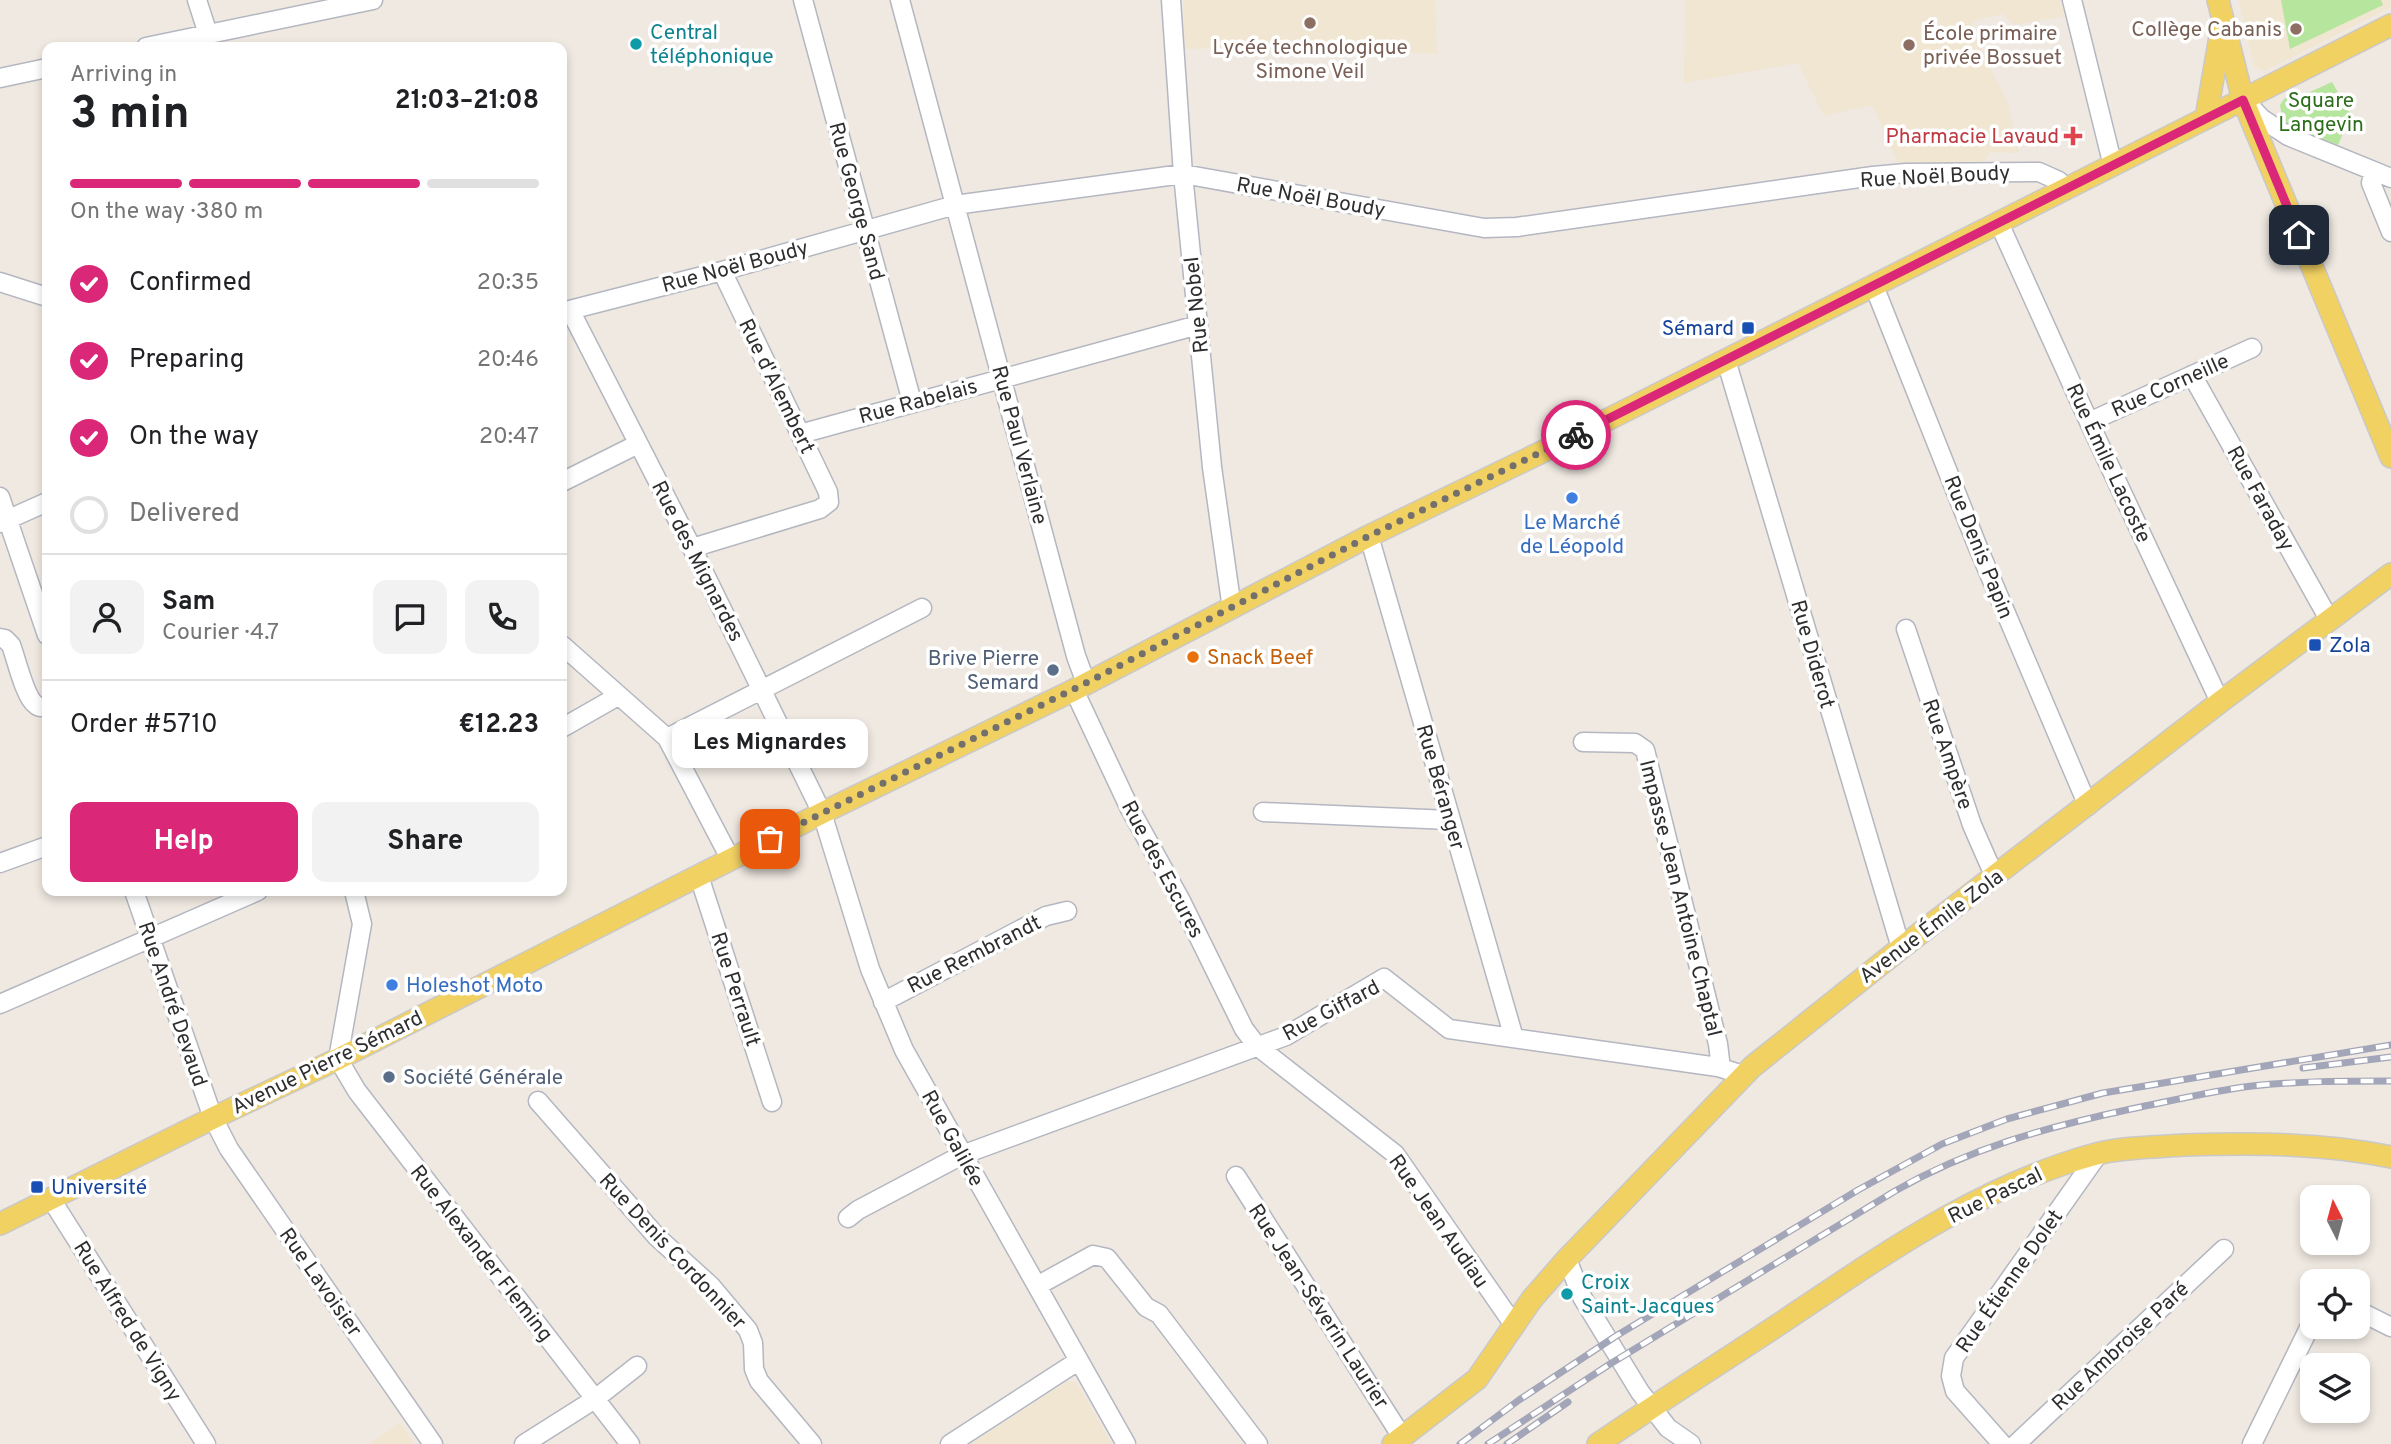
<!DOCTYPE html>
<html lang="en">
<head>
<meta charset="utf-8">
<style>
	body { margin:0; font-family:Overpass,sans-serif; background:#f2f2f2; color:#202124; height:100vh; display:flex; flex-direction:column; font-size:26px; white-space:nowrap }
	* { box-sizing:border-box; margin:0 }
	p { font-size:23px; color:#757577 }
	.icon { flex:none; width:38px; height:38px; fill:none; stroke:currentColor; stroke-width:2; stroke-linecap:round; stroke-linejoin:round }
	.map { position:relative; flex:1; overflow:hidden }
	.details { position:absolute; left:42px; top:42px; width:525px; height:854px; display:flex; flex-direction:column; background:#fff; border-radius:14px; box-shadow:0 4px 10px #0003 }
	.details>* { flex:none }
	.needle { width:46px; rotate:354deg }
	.fabs { position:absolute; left:2300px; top:1185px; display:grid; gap:14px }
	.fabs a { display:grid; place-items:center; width:70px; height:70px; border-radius:14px; background:#fff; box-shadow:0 4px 10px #0003; font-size:35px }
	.pin { position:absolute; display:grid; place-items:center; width:60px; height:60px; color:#fff; margin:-30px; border-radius:14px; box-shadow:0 4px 10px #0006 }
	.courier { position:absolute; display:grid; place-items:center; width:70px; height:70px; margin:-35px; border:5px solid #db2777; border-radius:50%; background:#fff; color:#222; box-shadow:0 2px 9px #0007 }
	.bubble { position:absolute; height:49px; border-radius:14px; background:#fff; box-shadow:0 4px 10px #0003; font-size:23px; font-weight:700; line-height:49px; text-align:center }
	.headline em { font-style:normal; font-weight:700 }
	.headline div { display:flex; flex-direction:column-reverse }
	.headline { display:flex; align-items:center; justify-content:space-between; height:119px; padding:0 28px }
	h1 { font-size:46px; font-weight:700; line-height:52px }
	.bar { display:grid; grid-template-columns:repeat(4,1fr); gap:10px 7px; align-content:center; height:84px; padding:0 28px }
	.bar i { height:9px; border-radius:5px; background:#e0e0e0 }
	.bar .current { background:#db2777 }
	.bar p { grid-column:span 4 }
	.line { display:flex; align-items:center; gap:18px; padding:0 28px; border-top:2px solid #e0e0e0 }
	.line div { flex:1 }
	.round { display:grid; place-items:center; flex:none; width:74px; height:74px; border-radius:14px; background:#f2f2f2 }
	ol { padding:0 28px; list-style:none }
	li { display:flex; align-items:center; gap:21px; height:77px }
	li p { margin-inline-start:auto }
	li .icon { padding:7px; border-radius:50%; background:#db2777; color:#fff; stroke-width:4 }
	li:last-child { color:#757577 }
	li i { width:38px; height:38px; border:4px solid #e0e0e0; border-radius:50% }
	.button { display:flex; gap:14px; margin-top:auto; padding:14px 28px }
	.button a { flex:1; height:80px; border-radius:14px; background:#db2777; color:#fff; font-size:28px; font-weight:700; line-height:80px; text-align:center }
	.button a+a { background:#f2f2f2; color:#202124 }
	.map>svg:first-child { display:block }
	.education { fill:#f0e6d1 }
	.green { fill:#b6e59e }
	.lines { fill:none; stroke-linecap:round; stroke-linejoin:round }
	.minor-casing { stroke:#b4b7c1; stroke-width:21 }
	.major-casing { stroke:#c9c9c9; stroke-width:24 }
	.minor { stroke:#fff; stroke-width:18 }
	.major { stroke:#f2d163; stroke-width:21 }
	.rail-casing { stroke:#a3a6b8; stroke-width:7 }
	.rail { stroke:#fff; stroke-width:4.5; stroke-dasharray:13; stroke-linecap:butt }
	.done { stroke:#726f6d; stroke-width:7; stroke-dasharray:0 12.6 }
	.route { stroke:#db2777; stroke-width:9 }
	.education-dot { fill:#8d6e63; stroke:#fff; stroke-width:2.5 }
	.culture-dot { fill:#0f9aa8; stroke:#fff; stroke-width:2.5 }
	.health-dot { fill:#e0444e; stroke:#fff; stroke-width:2.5 }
	.transit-dot { fill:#1a4fb4; stroke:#fff; stroke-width:2.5 }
	.shop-dot { fill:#3f7fe0; stroke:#fff; stroke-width:2.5 }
	.food-dot { fill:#e8710a; stroke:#fff; stroke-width:2.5 }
	.service-dot { fill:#5c6f8a; stroke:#fff; stroke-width:2.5 }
	.labels { text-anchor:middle; stroke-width:7; stroke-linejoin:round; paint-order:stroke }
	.education-label { font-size:21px; fill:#785e54; stroke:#fff; text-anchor:end }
	.culture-label { font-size:21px; fill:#0d838f; stroke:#fff; text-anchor:start }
	.park-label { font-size:21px; fill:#2c6e1b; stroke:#fff }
	.health-label { font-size:21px; fill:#be3a42; stroke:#fff; text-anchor:end }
	.street-label { font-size:21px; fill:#2e2e2e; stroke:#fff }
	.transit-label { font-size:21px; fill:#164399; stroke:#fff; text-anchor:start }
	.shop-label { font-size:21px; fill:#366cbe; stroke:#fff }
	.food-label { font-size:21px; fill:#c56008; stroke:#fff; text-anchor:start }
	.service-label { font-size:21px; fill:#4e5e75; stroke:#fff; text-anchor:end }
</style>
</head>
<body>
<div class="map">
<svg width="2391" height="1444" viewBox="0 0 2391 1444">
	<rect width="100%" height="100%" fill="#efe9e1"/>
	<path class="education" d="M 1183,0 L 1435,0 L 1437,54 L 1299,45 L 1185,49 Z
		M 1685,0 L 2060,0 L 2064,16 L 2014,25 L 2003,14 L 1972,21 L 1973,32 L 2008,104 L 2019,153 L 1990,152 L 1982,164 L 1898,163 L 1872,105 L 1824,116 L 1798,63 L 1684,83 Z
		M 2239,0 L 2391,0 L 2391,7 L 2265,71 L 2254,66 Z
		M 1068,1381 L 1076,1382 L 1112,1444 L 971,1444 Z
		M 400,1423 L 414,1444 L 369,1444 Z"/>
	<path class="green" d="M 2281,0 L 2381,0 L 2383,5 L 2290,49 Z
		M 2332,82 L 2351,115 L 2338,145 L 2290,126 L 2282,117 L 2280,105 C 2290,88 2296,97 2310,92 C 2317,89 2325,85 2332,82 Z"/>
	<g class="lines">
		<g class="minor-casing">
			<path id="minor" d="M 197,0 L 208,34
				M 803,0 L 912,402
				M 900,0 L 1076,656 L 1086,683
				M 1171,0 L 1183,174 L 1212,467 L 1232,609
				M 2072,0 L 2113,166
				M 146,47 L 373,0
				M 0,78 L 47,68
				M 2246,102 L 2261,118 L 2288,136 L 2391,178
				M 2374,171 L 2371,183 L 2391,232
				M 1999,223 L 2089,422 L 2220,702
				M 0,282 L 47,297
				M 1874,286 L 1979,550 L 2088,806
				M 570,310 L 692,548 L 822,813 L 870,969 L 904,1050 L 1126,1444
				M 562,312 L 722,271 L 955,205 L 1183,174 L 1484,228 L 1517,227 L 1873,176 L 1906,173 L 2039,172 L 2059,181 L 2063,191
				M 1726,360 L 1901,948
				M 2192,375 L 2330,621
				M 2089,422 L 2252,348
				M 800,434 L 1198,325
				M 562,482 L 638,444
				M 0,497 L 47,635
				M 0,523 L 47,502
				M 1369,536 L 1514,1038
				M 692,548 L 820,509 L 829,502 L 828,492 L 722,271
				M 1906,629 L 1972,825 L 1990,866 L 1997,876
				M 0,638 L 5,639 L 11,645 C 16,658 25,698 36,705 C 40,708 43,707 47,706
				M 562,645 L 667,738 L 731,860
				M 1074,690 L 1130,809 L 1180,899 L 1244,1029 L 1257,1046 L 1395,1154 L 1514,1325
				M 562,728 L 618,696
				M 667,738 L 922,608
				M 1583,742 L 1635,743 L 1645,750 L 1718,1044 L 1720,1060 L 1718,1067
				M 1263,812 L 1450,820
				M 0,863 L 47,846
				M 699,876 L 772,1102
				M 134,891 L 213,1118 L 229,1149 L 433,1444
				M 354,891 L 362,924 L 338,1059 L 357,1091 L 630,1444
				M 883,1002 L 1046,916 L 1067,911
				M 0,1004 L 258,891
				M 538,1101 L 657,1237 L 711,1286 L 748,1330 L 753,1343 L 754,1369 L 759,1381 L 812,1444
				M 1236,1176 L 1402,1437
				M 51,1199 L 206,1444
				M 848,1218 L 858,1210 L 962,1155 L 1286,1036 L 1384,978 L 1449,1029 L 1718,1067 L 1743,1075
				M 1567,1259 L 1582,1297 L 1640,1392 L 1668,1428 L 1691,1444
				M 1037,1286 L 1093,1255 L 1107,1258 L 1146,1307 L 1159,1314 L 1258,1444
				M 2357,1310 L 2391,1327
				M 524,1444 L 595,1399 L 637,1366
				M 950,1444 L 1078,1361
				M 2002,1444 L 1955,1391 L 1951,1376 L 1954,1358 L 2099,1153
				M 2016,1444 L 2224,1249
				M 2252,1444 L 2312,1322"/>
		</g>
		<g class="major-casing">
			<path id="major" d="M 2218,0 L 2243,100 L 2391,457
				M 2206,118 L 2221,31
				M 0,1224 L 213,1118 L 338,1059 L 822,813 L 1074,690 L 1369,536 L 1579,434 L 2391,25
				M 1393,1444 L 1477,1379 L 1532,1299 L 1567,1259 L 1752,1067 L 1901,948 L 2220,702 L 2391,574
				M 1598,1444 C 1659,1402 1722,1362 1784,1321 C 1881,1256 1981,1185 2096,1154 C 2124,1147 2156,1147 2185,1145 C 2255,1143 2323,1143 2391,1157"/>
		</g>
		<use href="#minor" class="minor"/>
		<use href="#major" class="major"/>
		<g class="rail-casing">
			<path id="rail" d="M 2303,1068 L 2391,1057
				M 1460,1444 L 1519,1400 L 1616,1336 L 1858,1190 L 1942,1144 L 2007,1119 L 2103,1093 L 2391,1045
				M 1488,1444 L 1610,1364 L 1895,1191 C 1970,1148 2047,1127 2131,1109 C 2171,1101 2211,1091 2252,1086 C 2298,1081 2345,1081 2391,1081
				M 1507,1444 L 1568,1402"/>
		</g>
		<use href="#rail" class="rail"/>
	</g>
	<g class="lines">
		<path class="done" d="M 770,839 L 1086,683 L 1369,536 L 1576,435"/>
		<path class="route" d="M 1576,435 L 2243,100 L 2299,235"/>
	</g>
	<g class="education-dot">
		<circle cx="1310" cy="23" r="7"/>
		<circle cx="2296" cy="29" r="7"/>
		<circle cx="1909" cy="45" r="7"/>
	</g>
	<g class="culture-dot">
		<circle cx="636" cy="44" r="7"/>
		<circle cx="1567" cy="1294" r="7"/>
	</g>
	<path class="health-dot" d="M2069.5 125.5h7v7h7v7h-7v7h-7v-7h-7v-7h7z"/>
	<g class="transit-dot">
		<rect x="1741" y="321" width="14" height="14" rx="3.5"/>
		<rect x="2308" y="638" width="14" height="14" rx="3.5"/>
		<rect x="30" y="1180" width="14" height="14" rx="3.5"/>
	</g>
	<g class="shop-dot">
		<circle cx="1572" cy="498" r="7"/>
		<circle cx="392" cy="985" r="7"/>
	</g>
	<circle class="food-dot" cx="1193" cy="657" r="7"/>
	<g class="service-dot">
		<circle cx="1053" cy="670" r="7"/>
		<circle cx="389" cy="1077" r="7"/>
	</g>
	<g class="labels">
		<g class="education-label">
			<text x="2282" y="36">Collège Cabanis</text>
			<text x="1923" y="40" text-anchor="start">École primaire<tspan x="1923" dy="24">privée Bossuet</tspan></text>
			<text x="1310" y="54" text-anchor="middle">Lycée technologique<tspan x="1310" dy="24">Simone Veil</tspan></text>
		</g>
		<g class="culture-label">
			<text x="650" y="39">Central<tspan x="650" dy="24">téléphonique</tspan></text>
			<text x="1581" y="1289">Croix<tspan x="1581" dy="24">Saint-Jacques</tspan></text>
		</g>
		<g class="park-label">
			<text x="2321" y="107">Square<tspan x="2321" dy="24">Langevin</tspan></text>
		</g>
		<g class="health-label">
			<text x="2059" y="143">Pharmacie Lavaud</text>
		</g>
		<g class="street-label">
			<text transform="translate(1935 176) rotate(-3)" y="7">Rue Noël Boudy</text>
			<text transform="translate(1311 197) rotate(10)" y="7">Rue Noël Boudy</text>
			<text transform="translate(857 201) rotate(75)" y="7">Rue George Sand</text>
			<text transform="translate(735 266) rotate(-15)" y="7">Rue Noël Boudy</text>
			<text transform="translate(1196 305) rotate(-96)" y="7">Rue Nobel</text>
			<text transform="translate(2170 385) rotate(-24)" y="7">Rue Corneille</text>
			<text transform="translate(777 386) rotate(64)" y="7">Rue d'Alembert</text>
			<text transform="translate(918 401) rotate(-15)" y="7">Rue Rabelais</text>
			<text transform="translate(1020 445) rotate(75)" y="7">Rue Paul Verlaine</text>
			<text transform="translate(2109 463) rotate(65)" y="7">Rue Émile Lacoste</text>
			<text transform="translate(2261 498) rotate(61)" y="7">Rue Faraday</text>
			<text transform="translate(1979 547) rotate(68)" y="7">Rue Denis Papin</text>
			<text transform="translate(698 561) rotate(63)" y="7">Rue des Mignardes</text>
			<text transform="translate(1813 654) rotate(74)" y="7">Rue Diderot</text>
			<text transform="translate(1948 754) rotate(71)" y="7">Rue Ampère</text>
			<text transform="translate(1441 787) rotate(74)" y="7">Rue Béranger</text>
			<text transform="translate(1163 869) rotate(62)" y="7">Rue des Escures</text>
			<text transform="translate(1681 898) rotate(76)" y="7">Impasse Jean Antoine Chaptal</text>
			<text transform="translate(1931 926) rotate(-37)" y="7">Avenue Émile Zola</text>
			<text transform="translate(974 954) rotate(-27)" y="7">Rue Rembrandt</text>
			<text transform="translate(736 989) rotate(72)" y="7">Rue Perrault</text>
			<text transform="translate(173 1004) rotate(71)" y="7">Rue André Devaud</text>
			<text transform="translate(1331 1010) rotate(-28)" y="7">Rue Giffard</text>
			<text transform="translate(327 1062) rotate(-26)" y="7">Avenue Pierre Sémard</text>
			<text transform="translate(953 1138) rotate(61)" y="7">Rue Galilée</text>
			<text transform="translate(1995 1195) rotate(-26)" y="7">Rue Pascal</text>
			<text transform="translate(1439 1221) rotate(55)" y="7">Rue Jean Audiau</text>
			<text transform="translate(673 1251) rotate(47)" y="7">Rue Denis Cordonnier</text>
			<text transform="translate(482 1253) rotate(52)" y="7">Rue Alexander Fleming</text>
			<text transform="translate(2009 1281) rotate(-55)" y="7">Rue Étienne Dolet</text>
			<text transform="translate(321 1282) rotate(55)" y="7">Rue Lavoisier</text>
			<text transform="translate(1319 1306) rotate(57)" y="7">Rue Jean-Séverin Laurier</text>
			<text transform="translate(128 1321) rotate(58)" y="7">Rue Alfred de Vigny</text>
			<text transform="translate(2120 1346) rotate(-43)" y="7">Rue Ambroise Paré</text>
		</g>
		<g class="transit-label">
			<text x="1734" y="335" text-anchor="end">Sémard</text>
			<text x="2329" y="652">Zola</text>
			<text x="51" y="1194">Université</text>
		</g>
		<g class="shop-label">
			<text x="1572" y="529">Le Marché<tspan x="1572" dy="24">de Léopold</tspan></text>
			<text x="406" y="992" text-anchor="start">Holeshot Moto</text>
		</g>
		<g class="food-label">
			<text x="1207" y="664">Snack Beef</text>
		</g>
		<g class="service-label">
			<text x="1039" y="665">Brive Pierre<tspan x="1039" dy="24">Semard</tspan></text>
			<text x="403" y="1084" text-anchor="start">Société Générale</text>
		</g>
	</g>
</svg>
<div class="fabs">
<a><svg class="needle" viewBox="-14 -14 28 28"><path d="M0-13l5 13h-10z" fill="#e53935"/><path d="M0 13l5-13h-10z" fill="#757577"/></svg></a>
<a><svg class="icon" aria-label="locate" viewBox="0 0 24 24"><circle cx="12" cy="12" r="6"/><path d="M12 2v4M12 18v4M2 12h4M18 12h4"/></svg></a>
<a><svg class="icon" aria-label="layers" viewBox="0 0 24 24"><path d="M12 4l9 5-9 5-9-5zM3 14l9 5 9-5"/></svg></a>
</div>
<div class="pin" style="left:770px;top:839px;background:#ea580c"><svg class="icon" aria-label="bag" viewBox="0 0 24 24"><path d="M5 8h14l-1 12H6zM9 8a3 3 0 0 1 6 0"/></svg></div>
<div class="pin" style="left:2299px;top:235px;background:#1f2937"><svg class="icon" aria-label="home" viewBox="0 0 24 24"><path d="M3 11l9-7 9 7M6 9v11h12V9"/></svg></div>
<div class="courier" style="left:1576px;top:435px"><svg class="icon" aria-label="bike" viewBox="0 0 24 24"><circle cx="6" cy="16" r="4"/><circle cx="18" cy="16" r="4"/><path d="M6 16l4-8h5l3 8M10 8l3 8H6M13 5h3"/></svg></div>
<div class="bubble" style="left:672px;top:719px;width:196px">Les Mignardes</div>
<section class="details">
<div class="headline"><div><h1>3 min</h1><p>Arriving in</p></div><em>21:03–21:08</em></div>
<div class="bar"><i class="current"></i><i class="current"></i><i class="current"></i><i></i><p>On the way · 380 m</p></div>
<ol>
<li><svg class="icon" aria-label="check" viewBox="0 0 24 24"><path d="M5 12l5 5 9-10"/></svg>Confirmed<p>20:35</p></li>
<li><svg class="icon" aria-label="check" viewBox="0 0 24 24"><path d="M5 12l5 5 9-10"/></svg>Preparing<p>20:46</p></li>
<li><svg class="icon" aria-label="check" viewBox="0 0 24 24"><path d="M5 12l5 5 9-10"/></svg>On the way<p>20:47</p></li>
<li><i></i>Delivered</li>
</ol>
<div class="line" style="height:126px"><a class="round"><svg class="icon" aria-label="person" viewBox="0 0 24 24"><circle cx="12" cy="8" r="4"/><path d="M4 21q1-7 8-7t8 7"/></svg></a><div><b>Sam</b><p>Courier · 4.7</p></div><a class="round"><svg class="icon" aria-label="chat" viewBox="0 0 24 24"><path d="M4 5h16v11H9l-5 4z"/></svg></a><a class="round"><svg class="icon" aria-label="phone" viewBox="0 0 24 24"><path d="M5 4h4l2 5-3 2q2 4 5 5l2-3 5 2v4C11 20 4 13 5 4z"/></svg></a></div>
<div class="line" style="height:91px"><div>Order #5710</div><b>€12.23</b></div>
<div class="button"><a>Help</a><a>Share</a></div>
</section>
</div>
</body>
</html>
